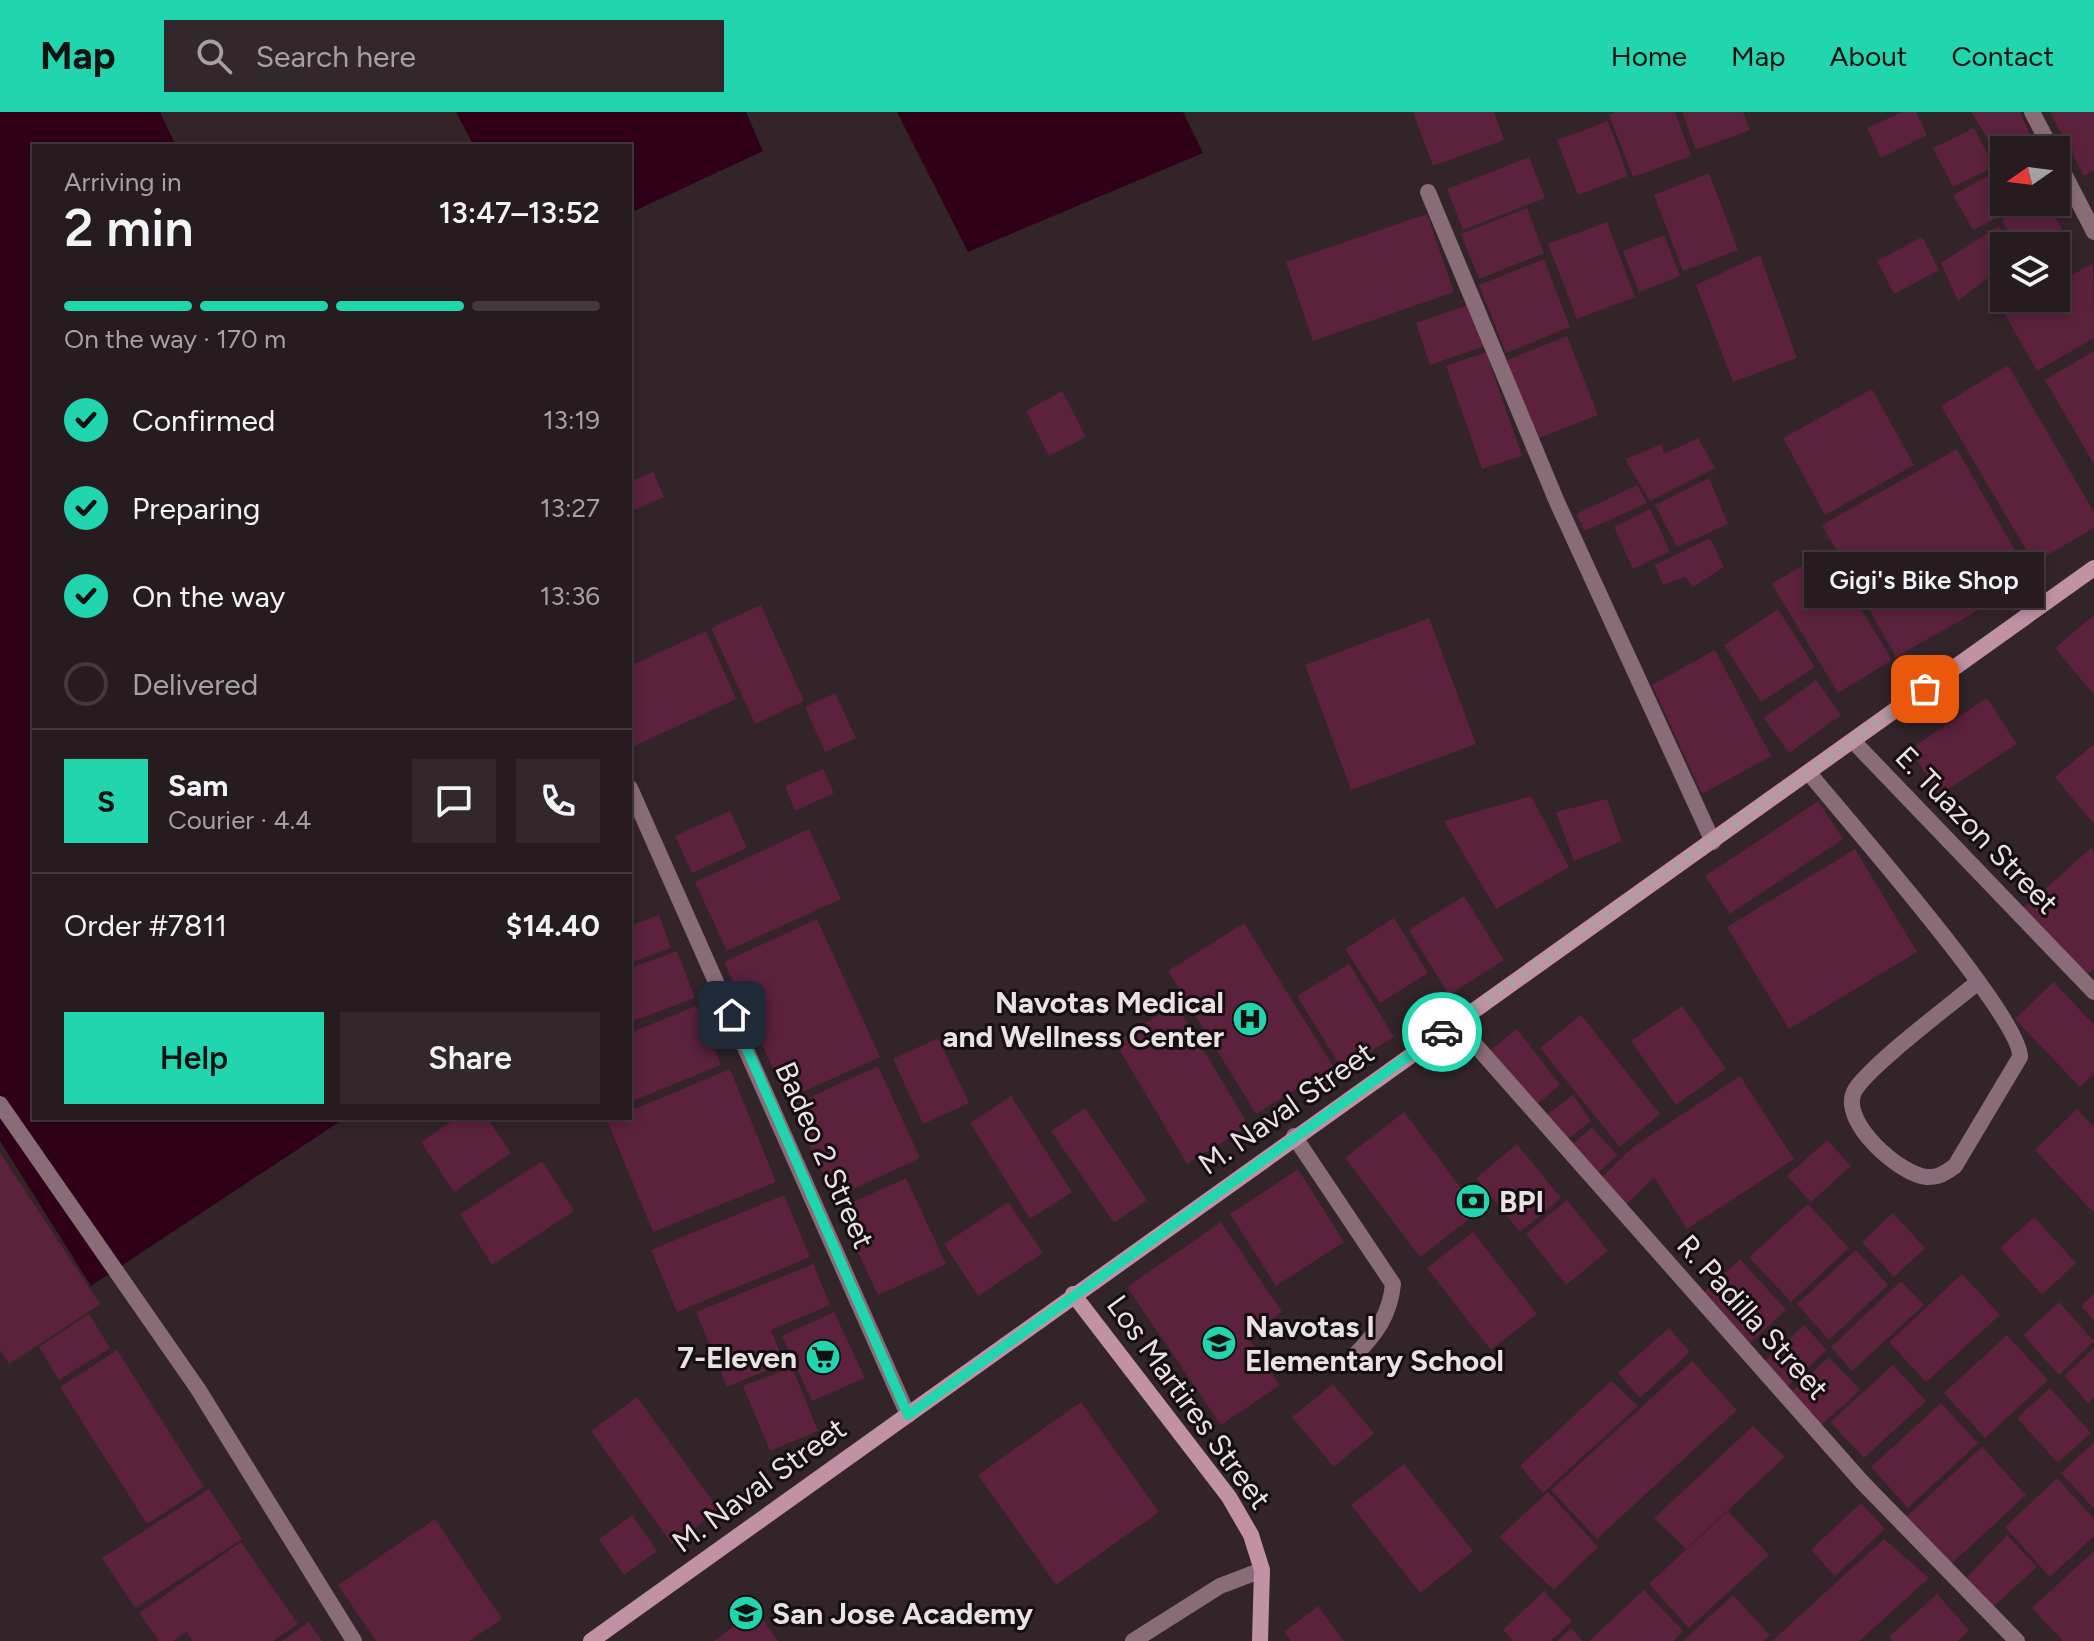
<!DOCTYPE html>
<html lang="en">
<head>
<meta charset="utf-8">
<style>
  body { margin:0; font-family:Figtree,sans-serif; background:#32282c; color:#f1f3f6; height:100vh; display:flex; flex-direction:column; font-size:30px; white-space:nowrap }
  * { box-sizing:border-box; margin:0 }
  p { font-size:26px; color:#a4a1a4 }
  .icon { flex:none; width:44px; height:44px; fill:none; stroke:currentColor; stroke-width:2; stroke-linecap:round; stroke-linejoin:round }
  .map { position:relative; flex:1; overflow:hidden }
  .details { position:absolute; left:32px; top:32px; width:600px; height:976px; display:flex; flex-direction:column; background:#261b1f; border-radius:0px; box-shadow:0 4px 12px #0003,0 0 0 2px #42393d }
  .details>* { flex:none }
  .needle { width:52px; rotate:256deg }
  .controls { position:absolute; left:1990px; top:24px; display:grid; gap:16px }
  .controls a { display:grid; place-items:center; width:80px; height:80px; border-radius:0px; background:#261b1f; box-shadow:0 4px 12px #0003,0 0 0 2px #42393d; font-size:40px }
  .pin { position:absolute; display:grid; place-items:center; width:68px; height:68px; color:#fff; margin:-34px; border-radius:16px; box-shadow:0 4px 12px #0006 }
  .courier { position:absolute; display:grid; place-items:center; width:80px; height:80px; margin:-40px; border:6px solid #21d5af; border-radius:50%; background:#fff; color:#222; box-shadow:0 2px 10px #0007 }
  .bubble { position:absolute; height:56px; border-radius:0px; background:#261b1f; box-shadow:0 4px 12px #0003,0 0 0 2px #42393d; font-size:26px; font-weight:600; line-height:56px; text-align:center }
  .headline em { font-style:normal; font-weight:600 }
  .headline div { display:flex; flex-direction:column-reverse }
  .headline { display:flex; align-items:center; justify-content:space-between; height:136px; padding:0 32px }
  h1 { font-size:52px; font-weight:600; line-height:60px }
  .bar { display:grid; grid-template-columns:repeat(4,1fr); gap:12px 8px; align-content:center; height:96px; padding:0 32px }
  .bar i { height:10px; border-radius:6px; background:#42393d }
  .bar .on { background:#21d5af }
  .bar p { grid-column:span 4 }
  .line { display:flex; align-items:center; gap:20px; padding:0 32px; border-top:2px solid #42393d }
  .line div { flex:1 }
  .round { display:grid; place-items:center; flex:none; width:84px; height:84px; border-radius:0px; background:#32282c }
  ol { padding:0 32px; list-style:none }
  li { display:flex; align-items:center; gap:24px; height:88px }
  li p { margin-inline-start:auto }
  li .icon { padding:8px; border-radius:50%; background:#21d5af; color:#111; stroke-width:4 }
  li:last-child { color:#a4a1a4 }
  li i { width:44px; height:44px; border:4px solid #42393d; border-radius:50% }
  .button { display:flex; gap:16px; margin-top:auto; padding:16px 32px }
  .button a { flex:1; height:92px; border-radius:0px; background:#21d5af; color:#111; font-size:32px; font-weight:600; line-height:92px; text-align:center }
  .button a+a { background:#32282c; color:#f1f3f6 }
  header { display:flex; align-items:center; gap:48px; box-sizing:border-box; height:112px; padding:0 40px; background:#21d5af; color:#111 }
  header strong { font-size:38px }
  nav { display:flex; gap:44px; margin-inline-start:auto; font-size:28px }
  .search { width:560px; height:72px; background:#32282c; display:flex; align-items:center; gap:20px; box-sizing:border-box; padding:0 28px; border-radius:0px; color:#a4a1a4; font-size:30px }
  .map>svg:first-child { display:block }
  .water { fill:#300018 }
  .building { fill:#5b213d }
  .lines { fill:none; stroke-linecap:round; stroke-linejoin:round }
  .lane { stroke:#896c77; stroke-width:16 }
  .street { stroke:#896c77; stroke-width:16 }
  .secondary { stroke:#c192a4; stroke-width:16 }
  .done { stroke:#aa9fa3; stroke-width:8; stroke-dasharray:0 14.4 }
  .route { stroke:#21d5af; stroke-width:10 }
  .labels { text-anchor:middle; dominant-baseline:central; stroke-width:6; stroke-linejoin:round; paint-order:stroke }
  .street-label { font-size:30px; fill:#eae1e4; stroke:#150f11 }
  .poi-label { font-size:30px; font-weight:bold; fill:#eae1e4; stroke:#150f11; text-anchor:start }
</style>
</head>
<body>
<header>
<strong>Map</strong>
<div class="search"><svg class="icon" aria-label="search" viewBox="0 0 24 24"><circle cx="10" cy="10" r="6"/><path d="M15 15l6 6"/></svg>Search here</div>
<nav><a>Home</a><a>Map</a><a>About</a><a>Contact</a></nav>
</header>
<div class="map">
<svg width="2094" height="1529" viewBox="0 0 2094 1529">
  <rect width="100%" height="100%" fill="#322429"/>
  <g class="water">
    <path d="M0 0H160L176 34H34V1006H345L91 1174 0 1029Z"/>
    <path d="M456 0H746L763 39 630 101V34H474Z"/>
    <path d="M897 0H1183L1203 41 968 140Z"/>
  </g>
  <g class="building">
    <path d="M1413 0H1494L1504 28 1433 54Z"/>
    <path d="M1616 0H1675L1691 44 1633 65 1609 3Z"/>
    <path d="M1682 0H1743L1750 18 1696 38Z"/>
    <path d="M1902 0H1916L1927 23 1881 46 1867 16Z"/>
    <path d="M1971 0H2020L2036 36 2004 38V53Z"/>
    <path d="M2050 0H2094V58L2084 64Z"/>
    <path d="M1608 9 1628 64 1578 83 1557 28Z"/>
    <path d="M1974 16 1994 55 1953 75 1933 36Z"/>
    <path d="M1529 45 1545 86 1463 118 1447 77Z"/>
    <path d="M1999 58 2004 70V90H2014L2016 96 1973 118 1953 83Z"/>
    <path d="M1709 61 1738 138 1683 159 1654 83Z"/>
    <path d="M2039 90H2047L2065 123 2033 134H2017L2002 108Z"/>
    <path d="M1527 96 1544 141 1479 167 1461 122Z"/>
    <path d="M1427 102 1454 180 1313 229 1286 150Z"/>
    <path d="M1607 110 1635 185 1577 207 1548 132Z"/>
    <path d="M1999 114 2009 134H2004V153L1958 189 1941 151Z"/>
    <path d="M1664 123 1680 164 1639 180 1623 139Z"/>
    <path d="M1922 125 1939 158 1894 182 1877 149Z"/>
    <path d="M1760 143 1797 246 1733 270 1696 173Z"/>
    <path d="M1544 147 1570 215 1506 241 1479 173Z"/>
    <path d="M2093 151 2094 226 2037 259 2004 201 2031 186H2056V172Z"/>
    <path d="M1470 192 1485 234 1430 253 1416 211Z"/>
    <path d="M1567 224 1598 303 1537 327 1507 248Z"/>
    <path d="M2094 239V352L2045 268Z"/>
    <path d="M1486 240 1522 344 1482 357 1446 254Z"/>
    <path d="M2008 253 2094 400V416L2034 451 1941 294Z"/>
    <path d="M1872 277 1914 353 1825 403 1783 326Z"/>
    <path d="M1062 279 1086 325 1049 344 1026 299Z"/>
    <path d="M1698 326 1715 356 1650 389 1625 347 1662 332 1664 342Z"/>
    <path d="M1957 337 2032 468 1896 545 1822 413Z"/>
    <path d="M653 360 664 385 630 400V370Z"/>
    <path d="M1709 366 1728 412 1677 435 1655 393Z"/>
    <path d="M1637 373 1647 391 1585 419 1576 402Z"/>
    <path d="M1650 397 1670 439 1633 457 1614 415Z"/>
    <path d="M1710 426 1724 455 1693 475 1685 465 1663 473 1655 453Z"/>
    <path d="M1826 439 1892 548 1838 581 1772 472Z"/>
    <path d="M761 493 804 589 755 612 711 516Z"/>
    <path d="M1778 497 1815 555 1761 590 1724 533Z"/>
    <path d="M2094 503V583L2055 536Z"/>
    <path d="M1429 506 1476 632 1351 678 1305 553Z"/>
    <path d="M706 519 736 587 630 636V554Z"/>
    <path d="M1715 538 1771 644 1702 682 1652 573Z"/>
    <path d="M1816 568 1841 603 1789 641 1764 606Z"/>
    <path d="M835 581 856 626 825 640 805 595Z"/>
    <path d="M1987 586 2017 632 1939 683 1910 637Z"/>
    <path d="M2094 632V712L2055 665Z"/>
    <path d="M823 657 834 681 795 699 785 674Z"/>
    <path d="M1531 684 1569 755 1496 797 1444 709Z"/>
    <path d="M1607 687 1622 729 1574 749 1556 700Z"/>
    <path d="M1818 689 1843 727 1730 802 1705 764Z"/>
    <path d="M730 699 747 736 692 761 675 724Z"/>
    <path d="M809 717 841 787 727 839 695 770Z"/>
    <path d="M2091 736 2094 740V857L2083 865 2019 800Z"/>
    <path d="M1855 737 1917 840 1789 917 1727 815Z"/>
    <path d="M1464 784 1504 848 1449 883 1409 818Z"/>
    <path d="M659 803 671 836 630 851V814Z"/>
    <path d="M1394 806 1428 861 1380 891 1345 837Z"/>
    <path d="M817 807 880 945 787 987 724 850Z"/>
    <path d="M1244 811 1333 954 1256 1002 1168 859Z"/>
    <path d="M677 839 695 886 630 910V856Z"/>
    <path d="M1349 852 1394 925 1342 957 1297 884Z"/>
    <path d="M2054 870 2094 913V961L2080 975 2015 907Z"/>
    <path d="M1176 892 1249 1014 1187 1052 1115 930Z"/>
    <path d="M696 894 721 953 630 990V921Z"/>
    <path d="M1682 894 1726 957 1676 993 1631 929Z"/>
    <path d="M1581 903 1660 1002 1620 1035 1540 936Z"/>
    <path d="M1517 917 1560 973 1534 995 1489 939Z"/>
    <path d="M938 926 969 991 923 1012 893 947Z"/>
    <path d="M878 954 920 1046 834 1086 791 994Z"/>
    <path d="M730 957 776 1070 653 1120 607 1008 630 1006V999Z"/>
    <path d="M1740 964 1794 1047 1687 1117 1654 1066 1623 1095 1599 1068 1634 1034Z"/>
    <path d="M1573 983 1591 1009 1564 1030 1545 1004Z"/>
    <path d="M1011 984 1072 1080 1030 1107 970 1011Z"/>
    <path d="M1085 996 1147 1088 1114 1111 1051 1019Z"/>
    <path d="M2077 997 2094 1015V1101L2035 1038Z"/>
    <path d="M1404 1000 1479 1100 1420 1145 1345 1046Z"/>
    <path d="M457 1006H487L511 1041 454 1080 421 1030Z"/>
    <path d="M1592 1015 1617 1043 1596 1063 1570 1035Z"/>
    <path d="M1827 1028 1851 1054 1811 1090 1787 1064Z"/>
    <path d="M1517 1032 1561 1086 1520 1120 1476 1066Z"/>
    <path d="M0 1041 100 1192 9 1252 0 1238Z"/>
    <path d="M542 1049 574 1099 492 1153 460 1102Z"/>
    <path d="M1298 1057 1344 1130 1276 1174 1230 1102Z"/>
    <path d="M906 1066 946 1152 878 1183 838 1097Z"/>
    <path d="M784 1083 810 1145 677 1200 651 1138Z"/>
    <path d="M1567 1088 1608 1139 1566 1173 1526 1122Z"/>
    <path d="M1008 1090 1043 1141 978 1184 944 1132Z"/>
    <path d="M1808 1092 1849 1136 1791 1190 1749 1145Z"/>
    <path d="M1893 1101 1925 1136 1894 1165 1862 1130Z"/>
    <path d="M2034 1105 2076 1151 2042 1183 2000 1136Z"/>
    <path d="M1221 1110 1282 1200 1247 1224 1280 1273 1221 1313 1127 1175Z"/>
    <path d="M1473 1120 1537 1202 1491 1238 1427 1156Z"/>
    <path d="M1856 1138 1888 1173 1829 1228 1797 1192Z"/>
    <path d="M1740 1147 1786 1198 1747 1234 1701 1183Z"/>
    <path d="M813 1152 830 1193 771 1218 784 1251 727 1275 696 1200Z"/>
    <path d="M1962 1162 2000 1203 1926 1270 1889 1230Z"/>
    <path d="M1901 1169 1924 1193 1852 1259 1831 1235Z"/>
    <path d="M2094 1182V1209L2081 1194Z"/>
    <path d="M2059 1190 2094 1229 2059 1263 2023 1223Z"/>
    <path d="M834 1200 865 1266 812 1289 782 1224Z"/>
    <path d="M89 1202 110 1236 59 1268 39 1235Z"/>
    <path d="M1804 1213 1827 1238 1783 1279 1760 1253Z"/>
    <path d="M1669 1216 1690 1240 1640 1286 1618 1261Z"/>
    <path d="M2007 1223 2048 1268 1985 1326 1944 1281Z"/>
    <path d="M2094 1236V1285L2088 1291 2064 1264Z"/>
    <path d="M117 1238 204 1375 147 1412 60 1275Z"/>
    <path d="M1829 1245 1860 1278 1818 1316 1788 1283Z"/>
    <path d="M1692 1249 1737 1298 1597 1427 1551 1378Z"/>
    <path d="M1893 1253 1926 1289 1864 1346 1830 1310Z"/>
    <path d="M792 1255 818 1319 770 1339 743 1274Z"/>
    <path d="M1611 1269 1638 1294 1543 1381 1520 1354Z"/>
    <path d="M1333 1272 1374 1321 1334 1355 1292 1305Z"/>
    <path d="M2050 1276 2091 1321 2058 1351 2017 1306Z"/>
    <path d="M637 1285 719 1398 672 1432 591 1319Z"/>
    <path d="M1081 1290 1159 1400 1056 1473 978 1363Z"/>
    <path d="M1941 1291 1978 1331 1908 1396 1871 1355Z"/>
    <path d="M1753 1314 1785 1345 1686 1437 1654 1406Z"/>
    <path d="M2094 1330V1397L2061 1361Z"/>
    <path d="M1982 1335 2026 1383 1950 1453 1906 1405Z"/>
    <path d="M1404 1352 1473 1439 1420 1481 1351 1393Z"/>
    <path d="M2057 1366 2094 1407V1424L2050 1465 2005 1415Z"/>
    <path d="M209 1377 242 1427 135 1496 102 1446Z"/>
    <path d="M1548 1380 1598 1435 1554 1478 1499 1425Z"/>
    <path d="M1861 1391 1885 1417 1835 1464 1811 1438Z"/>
    <path d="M1728 1399 1769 1443 1689 1516 1649 1472Z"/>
    <path d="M632 1403 657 1439 624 1463 599 1427Z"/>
    <path d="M435 1407 502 1507 469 1529H376L338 1473Z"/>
    <path d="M2007 1423 2037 1455 1992 1496 1965 1467Z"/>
    <path d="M1884 1427 1929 1466 1859 1529H1772Z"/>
    <path d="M241 1430 298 1512 273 1529H193L187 1520 173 1529H159L139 1501Z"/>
    <path d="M2094 1439V1529H2063L2032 1496Z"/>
    <path d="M1644 1478 1683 1519 1673 1529H1589Z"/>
    <path d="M1544 1479 1572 1509 1551 1529H1513L1503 1518Z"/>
    <path d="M1937 1482 1969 1518 1958 1529H1892L1889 1525Z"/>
    <path d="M1733 1483 1770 1523 1764 1529H1683Z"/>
    <path d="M1318 1494 1344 1529H1291L1284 1520Z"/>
    <path d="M756 1498 778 1529H714Z"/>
    <path d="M309 1510 322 1529H282Z"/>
    <path d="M1571 1516 1583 1529H1557Z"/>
  </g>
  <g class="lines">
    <g class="lane">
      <path d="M1428 80 1557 390 1713 730"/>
      <path d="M1809 661C1843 703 2022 906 2020 945L1955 1054C1946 1060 1939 1066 1927 1065 1900 1063 1840 1010 1854 980 1865 957 1954 890 1978 870"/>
      <path d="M0 992 198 1277 354 1529"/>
      <path d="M1294 1024 1393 1172C1390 1203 1376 1222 1354 1244"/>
      <path d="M1133 1529 1220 1474 1262 1458"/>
    </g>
    <g class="street">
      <path d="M2032 0 2052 38"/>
      <path d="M2056 46 2094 120"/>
      <path d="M1853 629 2094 880"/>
      <path d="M630 676 908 1303"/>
      <path d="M1456 911 1862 1370 2017 1529"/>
    </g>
    <g class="secondary">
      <path d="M1073 1182 1229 1385 1251 1423 1262 1458 1260 1529"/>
      <path d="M591 1529 2094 456"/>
    </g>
  </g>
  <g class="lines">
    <path class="done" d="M1442 920 1925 577"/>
    <path class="route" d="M732 903 908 1303 1442 920"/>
  </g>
  <defs>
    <symbol id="hospital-disc" viewBox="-11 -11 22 22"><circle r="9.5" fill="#21d5af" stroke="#150f11"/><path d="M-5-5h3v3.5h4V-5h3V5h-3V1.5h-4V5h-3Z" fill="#111"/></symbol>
    <symbol id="bank-disc" viewBox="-11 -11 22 22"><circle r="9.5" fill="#21d5af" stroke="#150f11"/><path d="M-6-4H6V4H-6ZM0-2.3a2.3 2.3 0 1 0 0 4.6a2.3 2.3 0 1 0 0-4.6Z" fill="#111"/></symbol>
    <symbol id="school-disc" viewBox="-11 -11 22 22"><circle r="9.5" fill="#21d5af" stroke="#150f11"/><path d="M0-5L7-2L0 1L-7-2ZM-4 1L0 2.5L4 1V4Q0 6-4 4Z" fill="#111"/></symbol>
    <symbol id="supermarket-disc" viewBox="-11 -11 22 22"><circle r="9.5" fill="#21d5af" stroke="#150f11"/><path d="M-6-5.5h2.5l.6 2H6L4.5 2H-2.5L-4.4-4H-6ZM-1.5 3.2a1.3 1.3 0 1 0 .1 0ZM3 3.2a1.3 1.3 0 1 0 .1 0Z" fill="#111"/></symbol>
  </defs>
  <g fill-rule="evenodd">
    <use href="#hospital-disc" x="1230" y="887" width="40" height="40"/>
    <use href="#bank-disc" x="1453" y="1069" width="40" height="40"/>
    <use href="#school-disc" x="1199" y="1211" width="40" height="40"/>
    <use href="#supermarket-disc" x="803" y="1225" width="40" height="40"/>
    <use href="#school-disc" x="726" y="1481" width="40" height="40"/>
  </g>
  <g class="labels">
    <g class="street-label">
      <text transform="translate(1977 718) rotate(46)">E. Tuazon Street</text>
      <text transform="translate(1286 996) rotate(-35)">M. Naval Street</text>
      <text transform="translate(825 1043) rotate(66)">Badeo 2 Street</text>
      <text transform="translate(1753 1205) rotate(48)">R. Padilla Street</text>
      <text transform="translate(1189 1290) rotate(54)">Los Martires Street</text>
      <text transform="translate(759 1373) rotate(-36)">M. Naval Street</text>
    </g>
    <g class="poi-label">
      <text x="1224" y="890" text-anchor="end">Navotas Medical<tspan x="1224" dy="34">and Wellness Center</tspan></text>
      <text x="1499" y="1089">BPI</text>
      <text x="1245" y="1214">Navotas I<tspan x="1245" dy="34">Elementary School</tspan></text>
      <text x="797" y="1245" text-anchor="end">7-Eleven</text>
      <text x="772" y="1501">San Jose Academy</text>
    </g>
  </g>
</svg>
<div class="controls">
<a><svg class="needle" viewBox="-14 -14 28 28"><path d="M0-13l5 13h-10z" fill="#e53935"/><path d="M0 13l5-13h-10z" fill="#a4a1a4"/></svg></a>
<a><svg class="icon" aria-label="layers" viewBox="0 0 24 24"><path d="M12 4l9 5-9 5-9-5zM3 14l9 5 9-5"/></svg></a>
</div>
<div class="pin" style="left:1925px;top:577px;background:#ea580c"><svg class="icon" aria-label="bag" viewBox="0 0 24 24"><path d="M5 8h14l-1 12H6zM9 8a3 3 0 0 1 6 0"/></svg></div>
<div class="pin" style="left:732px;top:903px;background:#1f2937"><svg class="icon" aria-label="home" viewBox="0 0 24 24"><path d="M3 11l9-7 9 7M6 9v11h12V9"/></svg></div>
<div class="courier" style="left:1442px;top:920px"><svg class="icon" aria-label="car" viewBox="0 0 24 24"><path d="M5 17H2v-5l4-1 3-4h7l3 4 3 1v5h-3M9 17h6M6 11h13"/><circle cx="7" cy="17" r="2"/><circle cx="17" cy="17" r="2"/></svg></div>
<div class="bubble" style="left:1804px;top:440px;width:240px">Gigi's Bike Shop</div>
<section class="details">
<div class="headline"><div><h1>2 min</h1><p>Arriving in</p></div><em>13:47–13:52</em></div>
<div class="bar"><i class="on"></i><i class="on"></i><i class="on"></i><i></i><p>On the way · 170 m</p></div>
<ol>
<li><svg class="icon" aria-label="check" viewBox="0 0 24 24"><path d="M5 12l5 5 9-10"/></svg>Confirmed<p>13:19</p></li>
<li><svg class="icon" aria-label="check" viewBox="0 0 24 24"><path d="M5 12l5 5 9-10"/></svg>Preparing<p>13:27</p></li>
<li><svg class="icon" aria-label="check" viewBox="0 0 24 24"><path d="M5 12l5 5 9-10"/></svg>On the way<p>13:36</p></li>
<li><i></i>Delivered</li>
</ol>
<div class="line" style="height:144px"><b class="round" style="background:#21d5af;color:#111">S</b><div><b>Sam</b><p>Courier · 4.4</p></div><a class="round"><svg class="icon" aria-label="chat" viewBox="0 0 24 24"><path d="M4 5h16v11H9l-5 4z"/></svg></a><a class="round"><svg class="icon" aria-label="phone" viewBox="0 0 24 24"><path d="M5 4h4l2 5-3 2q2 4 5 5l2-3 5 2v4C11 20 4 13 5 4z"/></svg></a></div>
<div class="line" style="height:104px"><div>Order #7811</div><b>$14.40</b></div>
<div class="button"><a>Help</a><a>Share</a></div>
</section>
</div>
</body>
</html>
